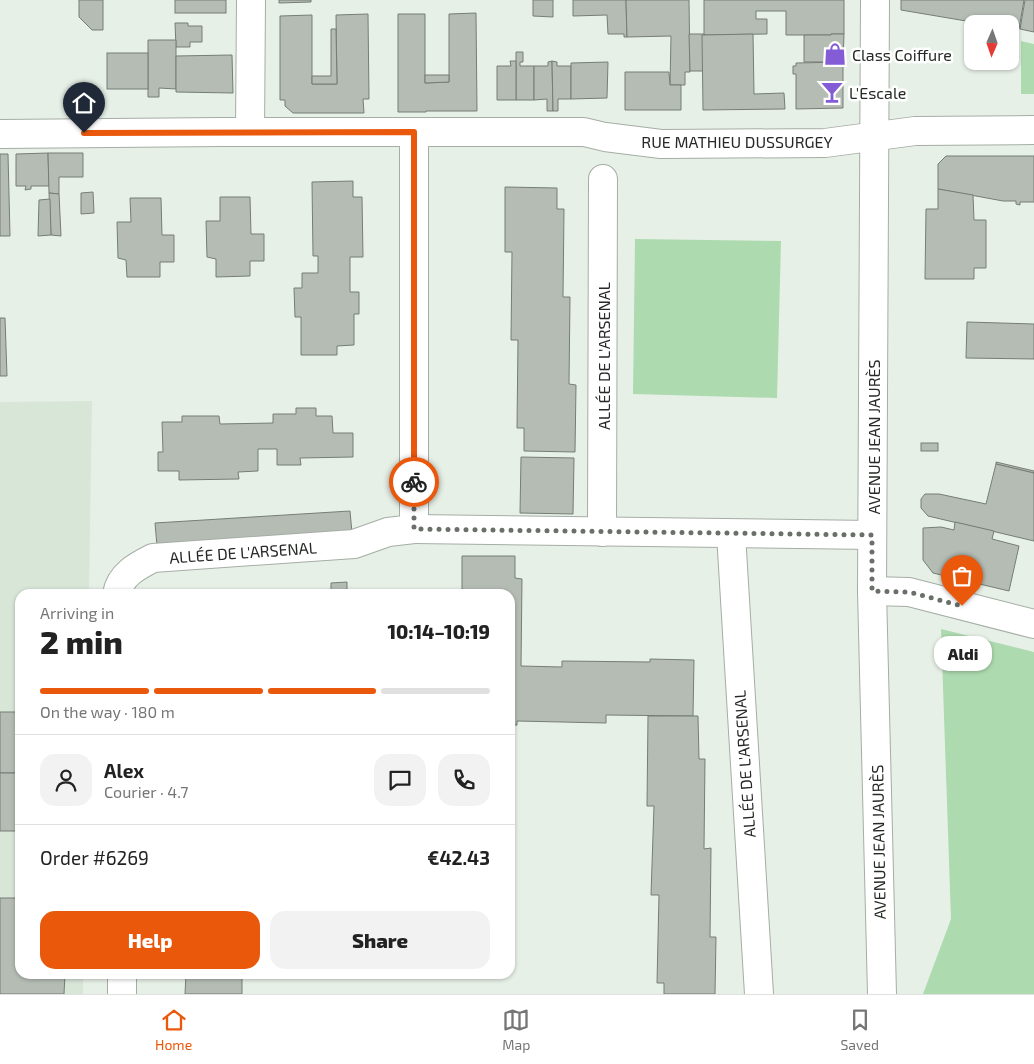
<!DOCTYPE html>
<html lang="en">
<head>
<meta charset="utf-8">
<style>
  body { margin:0; font-family:"Exo 2",sans-serif; background:#f2f2f2; color:#222; height:100vh; display:flex; flex-direction:column; font-size:19px; white-space:nowrap }
  * { box-sizing:border-box; margin:0 }
  p { font-size:16px; color:#767676 }
  .icon { flex:none; width:28px; height:28px; fill:none; stroke:currentColor; stroke-width:2; stroke-linecap:round; stroke-linejoin:round }
  .map { position:relative; flex:1; overflow:hidden }
  .sheet { position:absolute; left:15px; top:589px; width:500px; height:390px; display:flex; flex-direction:column; background:#fff; border-radius:15px; box-shadow:0 1px 4px #0004 }
  .sheet>* { flex:none }
  .needle { width:32px; rotate:182deg }
  .tools { position:absolute; left:964px; top:15px; display:grid; gap:10px }
  .tools a { display:grid; place-items:center; width:55px; height:55px; border-radius:10px; background:#fff; box-shadow:0 1px 4px #0004; font-size:25px }
  .pin { position:absolute; display:grid; place-items:center; width:42px; height:42px; color:#fff; margin:-51px -21px; border-radius:50% 50% 50% 0; rotate:-45deg; box-shadow:0 0 5px #0007 }
  .pin .icon { rotate:45deg }
  .courier { position:absolute; display:grid; place-items:center; width:50px; height:50px; margin:-25px; border:4px solid #ea580c; border-radius:50%; background:#fff; color:#222; box-shadow:0 1px 6px #0007 }
  .bubble { position:absolute; height:35px; border-radius:15px; background:#fff; box-shadow:0 1px 4px #0004; font-size:16px; font-weight:800; line-height:35px; text-align:center }
  .headline em { font-style:normal; font-weight:800 }
  .headline div { display:flex; flex-direction:column-reverse }
  .headline { display:flex; align-items:center; justify-content:space-between; height:85px; padding:0 25px }
  h1 { font-size:32px; font-weight:800; line-height:38px }
  .bar { display:grid; grid-template-columns:repeat(4,1fr); gap:8px 5px; align-content:center; height:60px; padding:0 25px }
  .bar i { height:6px; border-radius:4px; background:#e0e0e0 }
  .bar .active { background:#ea580c }
  .bar p { grid-column:span 4 }
  .line { display:flex; align-items:center; gap:12px; padding:0 25px; border-top:1px solid #e0e0e0 }
  .line div { flex:1 }
  .round { display:grid; place-items:center; flex:none; width:52px; height:52px; border-radius:15px; background:#f2f2f2 }
  .primary-button { display:flex; gap:10px; margin-top:auto; padding:10px 25px }
  .primary-button a { flex:1; height:58px; border-radius:15px; background:#ea580c; color:#fff; font-size:20px; font-weight:800; line-height:58px; text-align:center }
  .primary-button a+a { background:#f2f2f2; color:#222 }
  .tab-bar { display:flex; justify-content:space-around; align-items:center; height:70px; border-top:1px solid #e0e0e0; background:#fff; font-size:14px; color:#767676 }
  .tab-bar a { display:grid; justify-items:center; gap:2px }
  .tab-bar .active { color:#ea580c }
  .map>svg:first-child { display:block }
  .built { fill:#d8e6d8 }
  .green { fill:#aedaaf }
  .building { fill:#b4bcb4; stroke:#767d76 }
  .lines { fill:none; stroke-linecap:round; stroke-linejoin:round }
  .street-casing { stroke:#a5ada5; stroke-width:30 }
  .primary-casing { stroke:#a5ada5; stroke-width:30 }
  .street { stroke:#fff; stroke-width:28 }
  .primary { stroke:#fff; stroke-width:28 }
  .done { stroke:#6a6f6a; stroke-width:5; stroke-dasharray:0 9 }
  .route { stroke:#ea580c; stroke-width:6 }
  .labels { text-anchor:middle; dominant-baseline:central; stroke-width:5; stroke-linejoin:round; paint-order:stroke }
  .poi-label { font-size:16px; fill:#262926; stroke:#fff; text-anchor:start }
  .street-label { font-size:16px; fill:#262926; stroke:#fff }
</style>
</head>
<body>
<div class="map">
<svg width="1034" height="994" viewBox="0 0 1034 994">
  <rect width="100%" height="100%" fill="#e7f0e7"/>
  <path class="built" d="M92 401 89 594H20V974H83V994H0V402Z"/>
  <g class="green">
    <path d="M1021 41 1034 44V94H1021Z"/>
    <path d="M635 239 781 241 777 398 633 394Z"/>
    <path d="M941 629 1034 652V994H923L951 919Z"/>
  </g>
  <g class="building">
    <path d="M79 0H103V30H92L79 17Z"/>
    <rect x="175" y="0" width="51" height="13"/>
    <path d="M279 0H311V2L279 3Z"/>
    <path d="M533 0H553V17L533 16Z"/>
    <path d="M573 0H626L627 37H624V34H608L607 15 573 16Z"/>
    <path d="M626 0H689L690 72H685V85H670L671 36 627 37Z"/>
    <path d="M704 0H844V34H831V35H786V11H756V19H767V34L704 35Z"/>
    <path d="M901 0H1024L1019 29 1010 28V24H984L901 10Z"/>
    <path d="M1025 0H1034V32L1020 29Z"/>
    <path d="M476 13 477 111H426V112H398V14H425V83L449 82V14Z"/>
    <path d="M368 14 369 99H363L364 113H293L285 106V100H280V16L312 15V84H337L336 15Z"/>
    <path d="M175 23H188V26H202V42H190V47H176Z"/>
    <path d="M331 29H336L337 84H312V76H331Z"/>
    <path d="M689 34H704L703 71H690Z"/>
    <path d="M753 34 754 94 784 93 785 109 703 110 702 35Z"/>
    <path d="M831 34H844L843 62H804V35H831Z"/>
    <path d="M148 40H176V89L159 88V97H148Z"/>
    <path d="M516 52H523V62H520V66H534V100H516Z"/>
    <rect x="107" y="53" width="41" height="36"/>
    <path d="M232 55 233 93 176 92V56Z"/>
    <path d="M510 61H516V100H497V66H511Z"/>
    <path d="M552 61 553 111H547V99L534 100V66H548V62Z"/>
    <path d="M552 61 557 62V66H571V99H558V111H553Z"/>
    <path d="M608 62 607 98 571 99V63Z"/>
    <path d="M843 62V108L796 109V74H793V66H796V63Z"/>
    <path d="M625 72H669L670 85H681V110H625Z"/>
    <path d="M425 75H449V82L425 83Z"/>
    <path d="M48 153 49 186H31V189L25 190 26 186H16V154Z"/>
    <path d="M48 153H83V177H59V194L49 193Z"/>
    <path d="M0 154H8L10 236H0Z"/>
    <path d="M946 156H1034V202H1020V205L1016 204V201H1003L938 189V164Z"/>
    <path d="M353 181V197H362L363 257H350V292H359V314H354V345L337 346V355H301V317H295L294 288H302V273H318V256H313L312 182Z"/>
    <path d="M505 187 557 188V209H564L563 297H570L569 384 576 385 575 452 524 451V428H517L518 340H511L512 252H505Z"/>
    <path d="M938 189 973 195 974 220H986V268H974V279H925L926 209H938Z"/>
    <path d="M93 192 94 213 81 214V193Z"/>
    <path d="M49 193 59 194 61 236 51 235Z"/>
    <path d="M220 197H250L251 234H264V261H250V276L216 277V259L207 257 206 221H220Z"/>
    <path d="M130 198H161L162 235H174V262H160V277H127L126 260 118 258 117 222H131Z"/>
    <path d="M50 199 51 235 38 236 39 200Z"/>
    <path d="M0 318H5L7 376H0Z"/>
    <path d="M967 322 1034 324V359L966 358Z"/>
    <path d="M296 408H316V416H332L333 433H353V457L300 458 301 465H277V449H258V471L238 472 239 479 179 480V471H158V452H163L162 422H182V416H219L220 424 273 423V414H296Z"/>
    <rect x="921" y="443" width="17" height="8"/>
    <path d="M521 457 574 458 573 514 520 513Z"/>
    <path d="M996 462 1034 471V473L996 464Z"/>
    <path d="M996 464 1034 473V541L928 516 921 508V499L925 494H939L986 504Z"/>
    <path d="M350 511 352 533 157 546 155 523Z"/>
    <path d="M955 522 994 531 992 539 1019 546 1009 591 933 573 923 560V528L941 527 954 530Z"/>
    <path d="M462 556H515V578L522 579 521 666 562 667V661L650 662V659L694 660 693 716 606 715V723L517 721V725H510V594H462Z"/>
    <path d="M347 582V594H331V583Z"/>
    <path d="M261 590 328 591V594H261Z"/>
    <rect x="0" y="712" width="20" height="61"/>
    <path d="M648 716H698L699 759H705L704 849 711 848 710 937H716L715 994H664V983H657L659 895H651L654 806H647Z"/>
    <rect x="0" y="773" width="20" height="58"/>
    <path d="M0 898H20V974H65L64 994H0Z"/>
    <path d="M186 974H242V994H185Z"/>
  </g>
  <g class="lines">
    <defs>
      <g id="street">
        <path d="M250 132 251 0"/>
        <path d="M0 134 222 132H584L605 137 661 144 825 143 915 131 1034 130"/>
        <path d="M414 529 872 535"/>
        <path d="M602 532 603 179"/>
        <path d="M731 534 759 994"/>
        <path d="M872 591 909 592 1034 624"/>
        <path d="M117 594C120 575 137 566 153 558L354 544 388 532 414 529V132"/>
        <path d="M122 974V994"/>
      </g>
      <path id="primary" d="M875 0 872 591 882 994"/>
    </defs>
    <use href="#street" class="street-casing"/>
    <use href="#primary" class="primary-casing"/>
    <use href="#street" class="street"/>
    <use href="#primary" class="primary"/>
  </g>
  <g class="lines">
    <path class="done" d="M414 482V529L872 535V591L909 592 962 606"/>
    <path class="route" d="M84 133 414 132V482"/>
  </g>
  <defs>
    <symbol id="shop-bare" viewBox="-9 -9 18 18"><path d="M-5-2.5h2.3a2.7 3.5 0 0 1 5.4 0H5L5.5 6h-11ZM-1.5-2.5h3a1.5 2.3 0 0 0-3 0Z" fill="#845cd6" stroke="#fff" stroke-width="2.5" paint-order="stroke"/></symbol>
    <symbol id="bar-bare" viewBox="-9 -9 18 18"><path d="M-6-5H6L.8 .8V4.5H3.5V6h-7V4.5H-.8V.8Z" fill="#845cd6" stroke="#fff" stroke-width="2.5" paint-order="stroke"/></symbol>
  </defs>
  <g fill-rule="evenodd">
    <use href="#shop-bare" x="819" y="38" width="32" height="32"/>
    <use href="#bar-bare" x="816" y="76" width="32" height="32"/>
  </g>
  <g class="labels">
    <g class="poi-label">
      <text x="852" y="54">Class Coiffure</text>
      <text x="849" y="92">L'Escale</text>
    </g>
    <g class="street-label">
      <text x="737" y="141">RUE MATHIEU DUSSURGEY</text>
      <text transform="translate(603 356) rotate(-90)">ALLÉE DE L'ARSENAL</text>
      <text transform="translate(873 437) rotate(-90)">AVENUE JEAN JAURÈS</text>
      <text transform="translate(243 552) rotate(-4)">ALLÉE DE L'ARSENAL</text>
      <text transform="translate(744 764) rotate(-94)">ALLÉE DE L'ARSENAL</text>
      <text transform="translate(878 842) rotate(-91)">AVENUE JEAN JAURÈS</text>
    </g>
  </g>
</svg>
<div class="tools">
<a><svg class="needle" viewBox="-14 -14 28 28"><path d="M0-13l5 13h-10z" fill="#e53935"/><path d="M0 13l5-13h-10z" fill="#767676"/></svg></a>
</div>
<div class="pin" style="left:962px;top:606px;background:#ea580c"><svg class="icon" aria-label="bag" viewBox="0 0 24 24"><path d="M5 8h14l-1 12H6zM9 8a3 3 0 0 1 6 0"/></svg></div>
<div class="pin" style="left:84px;top:133px;background:#1f2937"><svg class="icon" aria-label="home" viewBox="0 0 24 24"><path d="M3 11l9-7 9 7M6 9v11h12V9"/></svg></div>
<div class="courier" style="left:414px;top:482px"><svg class="icon" aria-label="bike" viewBox="0 0 24 24"><circle cx="6" cy="16" r="4"/><circle cx="18" cy="16" r="4"/><path d="M6 16l4-8h5l3 8M10 8l3 8H6M13 5h3"/></svg></div>
<div class="bubble" style="left:934px;top:636px;width:58px">Aldi</div>
<section class="sheet">
<div class="headline"><div><h1>2 min</h1><p>Arriving in</p></div><em>10:14–10:19</em></div>
<div class="bar"><i class="active"></i><i class="active"></i><i class="active"></i><i></i><p>On the way · 180 m</p></div>
<div class="line" style="height:90px"><a class="round"><svg class="icon" aria-label="person" viewBox="0 0 24 24"><circle cx="12" cy="8" r="4"/><path d="M4 21q1-7 8-7t8 7"/></svg></a><div><b>Alex</b><p>Courier · 4.7</p></div><a class="round"><svg class="icon" aria-label="chat" viewBox="0 0 24 24"><path d="M4 5h16v11H9l-5 4z"/></svg></a><a class="round"><svg class="icon" aria-label="phone" viewBox="0 0 24 24"><path d="M5 4h4l2 5-3 2q2 4 5 5l2-3 5 2v4C11 20 4 13 5 4z"/></svg></a></div>
<div class="line" style="height:65px"><div>Order #6269</div><b>€42.43</b></div>
<div class="primary-button"><a>Help</a><a>Share</a></div>
</section>
</div>
<nav class="tab-bar">
<a class="active"><svg class="icon" aria-label="home" viewBox="0 0 24 24"><path d="M3 11l9-7 9 7M6 9v11h12V9"/></svg>Home</a>
<a><svg class="icon" aria-label="map" viewBox="0 0 24 24"><path d="M3 6l6-2 6 2 6-2v14l-6 2-6-2-6 2zM9 4v14M15 6v14"/></svg>Map</a>
<a><svg class="icon" aria-label="saved" viewBox="0 0 24 24"><path d="M7 4h10v16l-5-4-5 4z"/></svg>Saved</a>
</nav>
</body>
</html>
